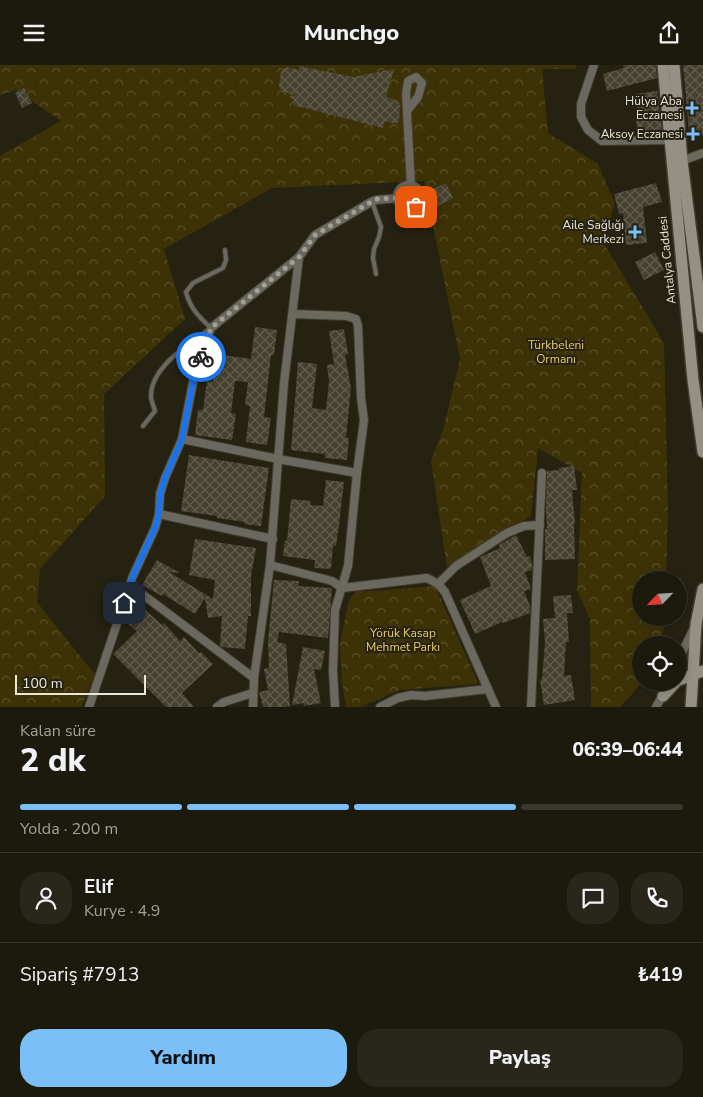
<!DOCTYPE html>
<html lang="tr">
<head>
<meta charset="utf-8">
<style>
  body { margin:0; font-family:"Nunito Sans",sans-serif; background:#29271b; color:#f1f3f6; height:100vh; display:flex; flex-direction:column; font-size:19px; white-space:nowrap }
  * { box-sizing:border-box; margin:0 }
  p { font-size:16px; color:#a0a19d }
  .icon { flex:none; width:28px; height:28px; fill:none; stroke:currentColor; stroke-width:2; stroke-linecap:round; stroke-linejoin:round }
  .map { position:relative; height:642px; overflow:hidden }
  .details { display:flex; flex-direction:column; background:#1c1a0d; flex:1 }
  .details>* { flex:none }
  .needle { width:32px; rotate:245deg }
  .tools { position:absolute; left:632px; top:506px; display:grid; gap:10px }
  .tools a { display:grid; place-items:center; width:55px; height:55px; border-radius:50%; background:#1c1a0d; box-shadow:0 2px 8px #0003,0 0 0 1px #3a382e; font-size:25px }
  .scale { position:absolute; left:15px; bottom:12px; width:131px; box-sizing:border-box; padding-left:5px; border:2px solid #e8e5da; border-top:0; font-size:14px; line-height:18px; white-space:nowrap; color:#e8e5da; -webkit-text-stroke:4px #262211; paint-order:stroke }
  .pin { position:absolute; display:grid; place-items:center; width:42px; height:42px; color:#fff; margin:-21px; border-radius:10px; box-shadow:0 2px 8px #0006 }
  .courier { position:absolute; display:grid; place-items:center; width:50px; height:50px; margin:-25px; border:4px solid #1a73e8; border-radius:50%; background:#fff; color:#222; box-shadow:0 1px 6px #0007 }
  .headline em { font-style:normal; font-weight:800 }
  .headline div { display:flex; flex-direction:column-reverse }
  .headline { display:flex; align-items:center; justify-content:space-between; height:85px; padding:0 20px }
  h1 { font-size:32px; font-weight:800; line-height:38px }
  .bar { display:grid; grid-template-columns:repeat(4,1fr); gap:8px 5px; align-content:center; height:60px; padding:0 20px }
  .bar i { height:6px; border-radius:4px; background:#3a382e }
  .bar .on { background:#7abff8 }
  .bar p { grid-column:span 4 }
  .line { display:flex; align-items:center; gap:12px; padding:0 20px; border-top:1px solid #3a382e }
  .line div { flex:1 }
  .round { display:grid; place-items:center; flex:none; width:52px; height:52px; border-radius:20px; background:#29271b }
  .action { display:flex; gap:10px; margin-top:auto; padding:10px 20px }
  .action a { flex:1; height:58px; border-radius:20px; background:#7abff8; color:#111; font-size:20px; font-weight:800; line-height:58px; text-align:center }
  .action a+a { background:#29271b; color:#f1f3f6 }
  header { display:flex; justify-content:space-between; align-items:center; height:65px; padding:0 20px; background:#1c1a0d; font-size:22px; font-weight:800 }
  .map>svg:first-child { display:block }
  .forest { fill:url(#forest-crowns) }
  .building { fill:url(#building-cross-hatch) }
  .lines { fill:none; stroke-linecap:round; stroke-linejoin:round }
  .lane-casing { stroke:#413d2d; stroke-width:6 }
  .street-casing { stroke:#413d2d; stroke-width:10 }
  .secondary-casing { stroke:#413d2d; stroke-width:14 }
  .lane { stroke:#6b6860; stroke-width:4 }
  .street { stroke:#6b6860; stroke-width:8 }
  .secondary { stroke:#949083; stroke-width:11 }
  .done { stroke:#a4a194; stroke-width:5; stroke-dasharray:0 9 }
  .route { stroke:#1a73e8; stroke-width:6 }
  .poi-dot { fill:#7abff8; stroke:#262211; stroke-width:2 }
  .labels { text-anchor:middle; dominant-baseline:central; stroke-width:4; stroke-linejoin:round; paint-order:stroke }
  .poi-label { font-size:12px; fill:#e8e5da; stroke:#262211; text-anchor:end }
  .street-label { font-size:12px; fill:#e8e5da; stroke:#262211 }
  .park-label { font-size:12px; fill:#e7cd67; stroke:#262211 }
</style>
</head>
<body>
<header><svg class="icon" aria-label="menu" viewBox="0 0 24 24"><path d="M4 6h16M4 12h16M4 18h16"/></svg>Munchgo<svg class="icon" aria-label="share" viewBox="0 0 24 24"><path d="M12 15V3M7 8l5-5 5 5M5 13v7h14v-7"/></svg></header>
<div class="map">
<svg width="703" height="642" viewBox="0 0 703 642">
  <defs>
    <pattern id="forest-crowns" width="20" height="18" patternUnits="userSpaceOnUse" patternTransform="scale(1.25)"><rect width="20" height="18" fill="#3d3206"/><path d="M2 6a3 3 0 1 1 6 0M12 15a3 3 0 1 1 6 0" fill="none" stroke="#59502a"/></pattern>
    <pattern id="building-cross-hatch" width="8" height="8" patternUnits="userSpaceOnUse" patternTransform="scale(1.25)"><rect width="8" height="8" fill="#46412f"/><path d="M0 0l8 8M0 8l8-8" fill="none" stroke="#615c4d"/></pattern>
  </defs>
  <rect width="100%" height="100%" fill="#262211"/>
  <g class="forest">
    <path d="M0 0H577L575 4H542L548 68 598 99 615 138 603 177 664 278 668 448 666 515H641V552L665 553V559L658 580H641L642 618 620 642H591L590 554 577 525 582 408 538 383 531 451 447 502 431 396 443 365 460 294 424 116 272 123 164 184 185 254 104 329 105 431 40 504 37 537 95 610 81 642H0V91L61 56 16 25 0 30Z"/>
    <path d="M435 521 478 618 475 619 400 625 361 642H346L342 618 340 578 349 535 356 526H376Z"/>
  </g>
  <g class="building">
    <path d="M623 0H656L657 13 607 26 603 9 624 3Z"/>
    <path d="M683 0H703V69L690 77Z"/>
    <path d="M299 1 353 12 394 4 386 32 398 36 400 41 399 57 395 59 385 56 383 63 293 40 294 34 290 33 291 29 282 27 279 21 281 6 287 2 299 5Z"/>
    <path d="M24 23 32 38 22 43 15 28Z"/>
    <path d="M657 26 662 65 638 68 635 50H638L635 29Z"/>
    <path d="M446 118 453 133 436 142 429 126Z"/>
    <path d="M656 118 662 137 643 142 647 178 626 180 623 148 619 149 614 129Z"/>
    <path d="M655 187 664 205 644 215 635 197Z"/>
    <path d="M255 262 277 265 274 290H271L264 352 271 353 267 380 246 377 250 341 245 340 248 317 235 316 231 348 236 349 232 375 195 370 198 345H203L207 316 213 317 217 289 251 294Z"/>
    <path d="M344 264 348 289 345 290 351 323 346 373H349L347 395 325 393V389L291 385 298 297 317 299 312 343 326 345 329 316 327 300 334 299 329 266Z"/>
    <path d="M189 390 269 403 261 461 244 459 245 457 217 453V451L181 446Z"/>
    <path d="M574 401 577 425H572L575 459H574L575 494 545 495V464H547L546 444 547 406 559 405V403Z"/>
    <path d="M326 415 344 417 339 460 336 481H333L331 504 314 503 315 495 283 491 285 475 287 476 291 434 311 436 310 440 323 441Z"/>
    <path d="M516 470 527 492 530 491 532 500V505L525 507 531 524 524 526 530 541V548L503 558 502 557 475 569 460 535 491 521 480 492 500 483 499 480Z"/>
    <path d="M195 474 256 483 251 511V551H248L245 584 222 582 220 580 222 551 208 553 205 533 195 549 163 529 162 531 142 520 157 495 180 508 169 507 213 534 215 515 189 510Z"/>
    <path d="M274 515 299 516 298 521 332 523 328 573 279 567 277 577 286 579 290 641 285 642H263L259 627 268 625 264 604 269 603 268 576Z"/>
    <path d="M571 530 573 548H567L569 577H566L564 611 571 610 575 635 544 640 540 615 542 614 545 577 543 554 555 553 553 531Z"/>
    <path d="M142 542 162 560 164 558 180 576 184 572 199 588 201 587 213 599 182 628 194 642H166L113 589 137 566 128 559Z"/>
    <path d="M303 582 325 586 321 605 314 604 321 638 304 641 303 638 292 640Z"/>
  </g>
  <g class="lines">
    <defs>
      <g id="lane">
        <path d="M372 137 381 162 379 172 374 184 373 193 376 209"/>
        <path d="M143 361 155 346C154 342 151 336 151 331 151 301 190 279 211 263 199 252 190 243 186 227L193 218 223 203 226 195 225 185"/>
      </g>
      <g id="street">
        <path d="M594 0 581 39V52L588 65 602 76 669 75"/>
        <path d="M408 45 418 32 422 18 416 12 408 16 406 29 411 121"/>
        <path d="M682 96 703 88"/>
        <circle cx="409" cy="132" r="12"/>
        <path d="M293 249 346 251 356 254 358 261 361 333 364 355 357 408 348 501 335 545 333 606 335 642"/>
        <path d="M182 374 278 394 357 408"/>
        <path d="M159 449 273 474"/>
        <path d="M270 500 332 516 342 523 427 513 438 519 445 527 496 642"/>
        <path d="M438 519 456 501 507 468 524 461 540 460"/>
        <path d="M679 594 694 563"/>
        <path d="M254 613 130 520 132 513 155 463 159 449 160 429 165 413 182 374 194 312 211 263 299 192 315 170 371 137 376 135 398 133"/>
        <path d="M89 642 130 520"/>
        <path d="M217 642 224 637 253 628"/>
        <path d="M253 642 254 613 270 500 284 318 299 192"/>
        <path d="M380 642 398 633 411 630 425 631 488 624"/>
        <path d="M531 642 542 408"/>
        <path d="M656 642 664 628"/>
      </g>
      <g id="secondary">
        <path d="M663 0 693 315 703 387"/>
        <path d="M674 0 682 96 703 262"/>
        <path d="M679 615 703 606"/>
        <path d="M663 631 675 618"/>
        <path d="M691 642 696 559 703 524"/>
      </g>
    </defs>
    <use href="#lane" class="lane-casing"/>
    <use href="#street" class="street-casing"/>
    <use href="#secondary" class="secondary-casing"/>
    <use href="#lane" class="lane"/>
    <use href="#street" class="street"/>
    <use href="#secondary" class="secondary"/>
  </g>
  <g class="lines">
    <path class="done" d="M201 292 211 263 299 192 315 170 371 137 376 134 398 133C400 142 407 146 416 142"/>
    <path class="route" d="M124 538 132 513 155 463 159 449 160 429 165 413 182 374 194 312 201 292"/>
  </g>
  <g class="poi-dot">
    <path d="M689.5 35.5h5v5h5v5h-5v5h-5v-5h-5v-5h5z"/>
    <path d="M690.5 61.5h5v5h5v5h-5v5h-5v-5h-5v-5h5z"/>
    <path d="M632.5 159.5h5v5h5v5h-5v5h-5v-5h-5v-5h5z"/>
  </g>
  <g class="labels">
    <g class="poi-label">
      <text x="682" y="36">Hülya Aba<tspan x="682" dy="14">Eczanesi</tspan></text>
      <text x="683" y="69">Aksoy Eczanesi</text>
      <text x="624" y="160">Aile Sağlığı<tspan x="624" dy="14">Merkezi</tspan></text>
    </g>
    <g class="street-label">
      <text transform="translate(667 195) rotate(-96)">Antalya Caddesi</text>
    </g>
    <g class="park-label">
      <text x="556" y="280">Türkbeleni<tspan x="556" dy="14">Ormanı</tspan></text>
      <text x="403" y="568">Yörük Kasap<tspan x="403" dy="14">Mehmet Parkı</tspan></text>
    </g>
  </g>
</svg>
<div class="tools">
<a><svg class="needle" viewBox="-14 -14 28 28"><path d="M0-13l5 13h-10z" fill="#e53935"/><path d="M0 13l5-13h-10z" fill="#a0a19d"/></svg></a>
<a><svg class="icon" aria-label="locate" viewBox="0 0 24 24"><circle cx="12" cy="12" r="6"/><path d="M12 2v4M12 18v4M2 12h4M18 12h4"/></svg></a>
</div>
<div class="scale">100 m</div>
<div class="pin" style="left:416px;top:142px;background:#ea580c"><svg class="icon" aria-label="bag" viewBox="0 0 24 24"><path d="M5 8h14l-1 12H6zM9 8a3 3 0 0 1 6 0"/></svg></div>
<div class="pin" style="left:124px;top:538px;background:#1f2937"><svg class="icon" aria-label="home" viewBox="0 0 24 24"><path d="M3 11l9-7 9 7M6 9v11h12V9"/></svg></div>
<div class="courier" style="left:201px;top:292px"><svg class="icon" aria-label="bike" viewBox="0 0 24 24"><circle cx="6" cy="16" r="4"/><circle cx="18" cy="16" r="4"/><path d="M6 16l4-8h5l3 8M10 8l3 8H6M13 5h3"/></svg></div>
</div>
<section class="details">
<div class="headline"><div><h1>2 dk</h1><p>Kalan süre</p></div><em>06:39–06:44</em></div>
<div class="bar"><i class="on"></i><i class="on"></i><i class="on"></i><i></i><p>Yolda · 200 m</p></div>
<div class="line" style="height:90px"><a class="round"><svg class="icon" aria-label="person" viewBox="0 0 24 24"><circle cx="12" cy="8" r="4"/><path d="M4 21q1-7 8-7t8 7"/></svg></a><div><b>Elif</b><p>Kurye · 4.9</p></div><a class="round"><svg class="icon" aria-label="chat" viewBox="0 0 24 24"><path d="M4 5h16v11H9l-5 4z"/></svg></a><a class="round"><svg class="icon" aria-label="phone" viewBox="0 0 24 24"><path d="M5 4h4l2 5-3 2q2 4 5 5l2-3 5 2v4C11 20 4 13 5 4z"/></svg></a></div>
<div class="line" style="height:65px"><div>Sipariş #7913</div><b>₺419</b></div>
<div class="action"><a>Yardım</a><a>Paylaş</a></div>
</section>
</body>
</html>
